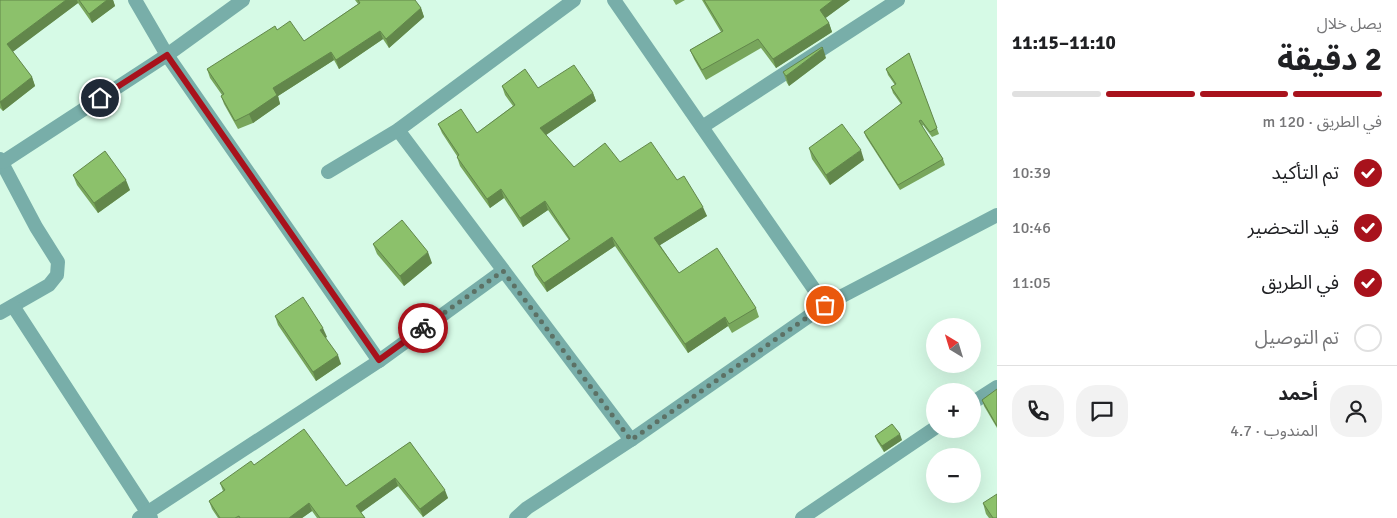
<!DOCTYPE html>
<html lang="ar">
<head>
<meta charset="utf-8">
<style>
  body { margin:0; font-family:Signika,"Noto Sans Arabic",sans-serif; background:#f2f2f2; color:#202124; direction:rtl; height:100vh; display:flex; flex-direction:column; font-size:19px; white-space:nowrap }
  * { box-sizing:border-box; margin:0 }
  p { font-size:16px; color:#757577 }
  .icon { flex:none; width:28px; height:28px; fill:none; stroke:currentColor; stroke-width:2; stroke-linecap:round; stroke-linejoin:round }
  .map { position:relative; flex:1; overflow:hidden; direction:ltr }
  .drawer { display:flex; flex-direction:column; background:#fff; width:400px }
  .drawer>* { flex:none }
  .needle { width:32px; rotate:322deg }
  .buttons { position:absolute; left:926px; top:318px; display:grid; gap:10px }
  .buttons a { display:grid; place-items:center; width:55px; height:55px; border-radius:50%; background:#fff; box-shadow:0 5px 20px #0002; font-size:25px }
  .pin { position:absolute; display:grid; place-items:center; width:42px; height:42px; color:#fff; margin:-21px; border:2px solid #fff; border-radius:50%; box-shadow:0 1px 5px #0007 }
  .courier { position:absolute; display:grid; place-items:center; width:50px; height:50px; margin:-25px; border:4px solid #a8121c; border-radius:50%; background:#fff; color:#222; box-shadow:0 1px 6px #0007 }
  .overview em { font-style:normal; font-weight:700 }
  .overview div { display:flex; flex-direction:column-reverse }
  .overview { display:flex; align-items:center; justify-content:space-between; height:85px; padding:0 15px }
  h1 { font-size:32px; font-weight:700; line-height:38px }
  .bar { display:grid; grid-template-columns:repeat(4,1fr); gap:8px 5px; align-content:center; height:60px; padding:0 15px }
  .bar i { height:6px; border-radius:4px; background:#e0e0e0 }
  .bar .current { background:#a8121c }
  .bar p { grid-column:span 4 }
  .line { display:flex; align-items:center; gap:12px; padding:0 15px; border-top:1px solid #e0e0e0 }
  .line div { flex:1 }
  .round { display:grid; place-items:center; flex:none; width:52px; height:52px; border-radius:20px; background:#f2f2f2 }
  ol { padding:0 15px; list-style:none }
  li { display:flex; align-items:center; gap:15px; height:55px }
  li p { margin-inline-start:auto }
  li .icon { padding:5px; border-radius:50%; background:#a8121c; color:#fff; stroke-width:4 }
  li:last-child { color:#757577 }
  li i { width:28px; height:28px; border:2px solid #e0e0e0; border-radius:50% }
  main { display:flex; flex:1; min-height:0 }
  .map>svg:first-child { display:block }
  .lines { fill:none; stroke-linecap:round; stroke-linejoin:round }
  .minor { stroke:#78aea9; stroke-width:14 }
  .wall { fill:#78a65c }
  .shaded-wall { fill:#62874b }
  .building { fill:#8cc16b; stroke:#62874b }
  .done { stroke:#5c7165; stroke-width:5; stroke-dasharray:0 9 }
  .route { stroke:#a8121c; stroke-width:6 }
</style>
</head>
<body>
<main>
<section class="drawer">
<div class="overview"><div><h1>2 دقيقة</h1><p>يصل خلال</p></div><em>11:10–11:15</em></div>
<div class="bar"><i class="current"></i><i class="current"></i><i class="current"></i><i></i><p>في الطريق · 120 m</p></div>
<ol>
<li><svg class="icon" aria-label="check" viewBox="0 0 24 24"><path d="M5 12l5 5 9-10"/></svg>تم التأكيد<p>10:39</p></li>
<li><svg class="icon" aria-label="check" viewBox="0 0 24 24"><path d="M5 12l5 5 9-10"/></svg>قيد التحضير<p>10:46</p></li>
<li><svg class="icon" aria-label="check" viewBox="0 0 24 24"><path d="M5 12l5 5 9-10"/></svg>في الطريق<p>11:05</p></li>
<li><i></i>تم التوصيل</li>
</ol>
<div class="line" style="height:90px"><a class="round"><svg class="icon" aria-label="person" viewBox="0 0 24 24"><circle cx="12" cy="8" r="4"/><path d="M4 21q1-7 8-7t8 7"/></svg></a><div><b>أحمد</b><p>المندوب · 4.7</p></div><a class="round"><svg class="icon" aria-label="chat" viewBox="0 0 24 24"><path d="M4 5h16v11H9l-5 4z"/></svg></a><a class="round"><svg class="icon" aria-label="phone" viewBox="0 0 24 24"><path d="M5 4h4l2 5-3 2q2 4 5 5l2-3 5 2v4C11 20 4 13 5 4z"/></svg></a></div>
</section>
<div class="map">
<svg width="997" height="518" viewBox="0 0 997 518">
  <rect width="100%" height="100%" fill="#d6fae6"/>
  <g class="lines">
    <g class="minor">
      <path d="M135 0 167 55 379 361"/>
      <path d="M614 0 825 305"/>
      <path d="M702 127 898 0"/>
      <path d="M398 130 631 440"/>
      <path d="M0 159 36 227 58 262 57 275 49 285 0 313"/>
      <path d="M3 162 167 55 243 0"/>
      <path d="M328 172 398 130 574 0"/>
      <path d="M13 306 151 518"/>
      <path d="M972 403 997 387"/>
      <path d="M139 518 379 361 503 271"/>
      <path d="M516 518 527 508 631 440 825 305 997 215"/>
      <path d="M802 518 935 428"/>
    </g>
  </g>
  <g class="wall">
    <path d="M0 0H113L115 6 92 23 78 3 12 52 32 77 35 86 3 111 0 108Z"/>
    <path d="M355 0H385L421 8 424 17 389 48 383 39 339 69 334 60 278 96 280 104 253 123 238 129 224 104 221 96 222 95 210 78 207 69 277 30 304 41 358 4Z"/>
    <path d="M673 0H685L676 5Z"/>
    <path d="M702 0H850L825 18 829 23 832 32 776 68 761 48 706 80 694 59 690 50 721 32Z"/>
    <path d="M909 53 939 134 932 137 923 125 922 126 943 159 945 165 900 190 866 137 864 132 901 104 893 93 891 87 895 85 888 75 886 69Z"/>
    <path d="M826 58 789 86 787 83 783 72Z"/>
    <path d="M502 86 593 93 596 101 546 135 574 167 620 162 677 180 707 216 660 245 679 273 756 308 759 317 732 333 728 326 688 353 615 246 547 292 535 275 532 266 569 240 548 210 523 227 504 198 490 208 460 166 457 157V156L442 133 438 124 477 133 513 106 505 95Z"/>
    <path d="M809 148 864 160 830 185 812 159Z"/>
    <path d="M73 175 130 190 98 213 77 185Z"/>
    <path d="M373 244 432 263 404 286 377 254Z"/>
    <path d="M275 316 327 337 325 338 341 364 316 381 278 325Z"/>
    <path d="M997 389V428L984 406 982 400Z"/>
    <path d="M875 436 902 440 884 452 877 441Z"/>
    <path d="M410 442 448 498 423 517 398 486 361 512 365 518H317L312 511 302 518H218L212 509 209 501 223 491 220 483 254 465 346 486Z"/>
    <path d="M983 503 997 518H989L986 514Z"/>
  </g>
  <g class="shaded-wall">
    <path d="M66 0H77L78 3 10 54 7 44Z"/>
    <path d="M107 0H113L115 6 92 23 89 14Z"/>
    <path d="M833 0H850L823 20 820 10Z"/>
    <path d="M421 8 424 17 389 48 386 39Z"/>
    <path d="M829 23 832 32 776 68 773 59Z"/>
    <path d="M380 31 383 39 339 69 336 60Z"/>
    <path d="M823 48 826 58 789 86 786 76Z"/>
    <path d="M331 52 334 60 278 96 280 104 253 123 249 114 273 88Z"/>
    <path d="M32 77 35 86 3 111 0 102Z"/>
    <path d="M593 93 596 101 543 137 540 128Z"/>
    <path d="M861 150 864 160 830 185 826 175Z"/>
    <path d="M126 180 130 190 98 213 94 203Z"/>
    <path d="M501 189 504 198 490 208 487 199Z"/>
    <path d="M545 201 548 210 523 227 520 218Z"/>
    <path d="M703 207 707 216 657 247 654 238Z"/>
    <path d="M612 237 615 246 547 292 544 283Z"/>
    <path d="M428 252 432 263 404 286 400 276Z"/>
    <path d="M725 317 728 326 688 353 685 344Z"/>
    <path d="M323 328 327 337 323 339 320 330Z"/>
    <path d="M338 355 341 364 316 381 313 372Z"/>
    <path d="M900 434 902 440 884 452 882 446Z"/>
    <path d="M395 478 398 486 359 514 356 506Z"/>
    <path d="M445 490 448 498 423 517 420 509Z"/>
    <path d="M309 503 312 511 302 518H289Z"/>
  </g>
  <g class="building">
    <path d="M0 0H66L7 44 32 77 0 102Z"/>
    <path d="M79 0H107L89 14Z"/>
    <path d="M358 0H415L421 8 386 39 380 31 336 60 331 52 273 88 277 95 249 114 235 121 221 96 224 94 207 69 275 26 277 30 290 21 304 41 360 3Z"/>
    <path d="M704 0H833L820 10 829 23 773 59 758 39 702 70 690 50 723 31Z"/>
    <path d="M822 47 823 48 786 76 783 72Z"/>
    <path d="M909 53 937 128 930 132 921 120 919 121 943 159 898 185 864 132 902 103 891 87 896 84 886 69Z"/>
    <path d="M574 65 593 93 540 128 574 167 605 143 620 162 651 142 677 180 684 176 703 207 654 238 679 273 717 248 756 308 729 324 725 317 685 344 612 237 544 283 532 266 570 239 545 201 520 218 501 189 487 199 457 157 459 155 438 124 461 109 477 133 515 105 502 86 525 69 538 88Z"/>
    <path d="M842 124 861 150 826 175 809 148Z"/>
    <path d="M105 151 126 180 94 203 73 175Z"/>
    <path d="M402 220 428 252 400 276 373 244Z"/>
    <path d="M303 297 323 328 320 330 338 355 313 372 275 316Z"/>
    <path d="M997 389V426L982 400Z"/>
    <path d="M892 424 900 434 882 446 875 436Z"/>
    <path d="M304 429 346 486 410 442 445 490 420 509 395 478 356 506 365 518H320L309 503 289 518H240L239 516 235 518H220L209 501 225 490 220 483 251 461 254 465Z"/>
    <path d="M997 494V518H993L983 503Z"/>
  </g>
  <g class="lines">
    <path class="done" d="M423 328 503 271 631 440 825 305"/>
    <path class="route" d="M100 98 167 55 379 360 423 328"/>
  </g>
</svg>
<div class="buttons">
<a><svg class="needle" viewBox="-14 -14 28 28"><path d="M0-13l5 13h-10z" fill="#e53935"/><path d="M0 13l5-13h-10z" fill="#757577"/></svg></a>
<a>+</a>
<a>−</a>
</div>
<div class="pin" style="left:825px;top:305px;background:#ea580c"><svg class="icon" aria-label="bag" viewBox="0 0 24 24"><path d="M5 8h14l-1 12H6zM9 8a3 3 0 0 1 6 0"/></svg></div>
<div class="pin" style="left:100px;top:98px;background:#1f2937"><svg class="icon" aria-label="home" viewBox="0 0 24 24"><path d="M3 11l9-7 9 7M6 9v11h12V9"/></svg></div>
<div class="courier" style="left:423px;top:328px"><svg class="icon" aria-label="bike" viewBox="0 0 24 24"><circle cx="6" cy="16" r="4"/><circle cx="18" cy="16" r="4"/><path d="M6 16l4-8h5l3 8M10 8l3 8H6M13 5h3"/></svg></div>
</div>
</main>
</body>
</html>
